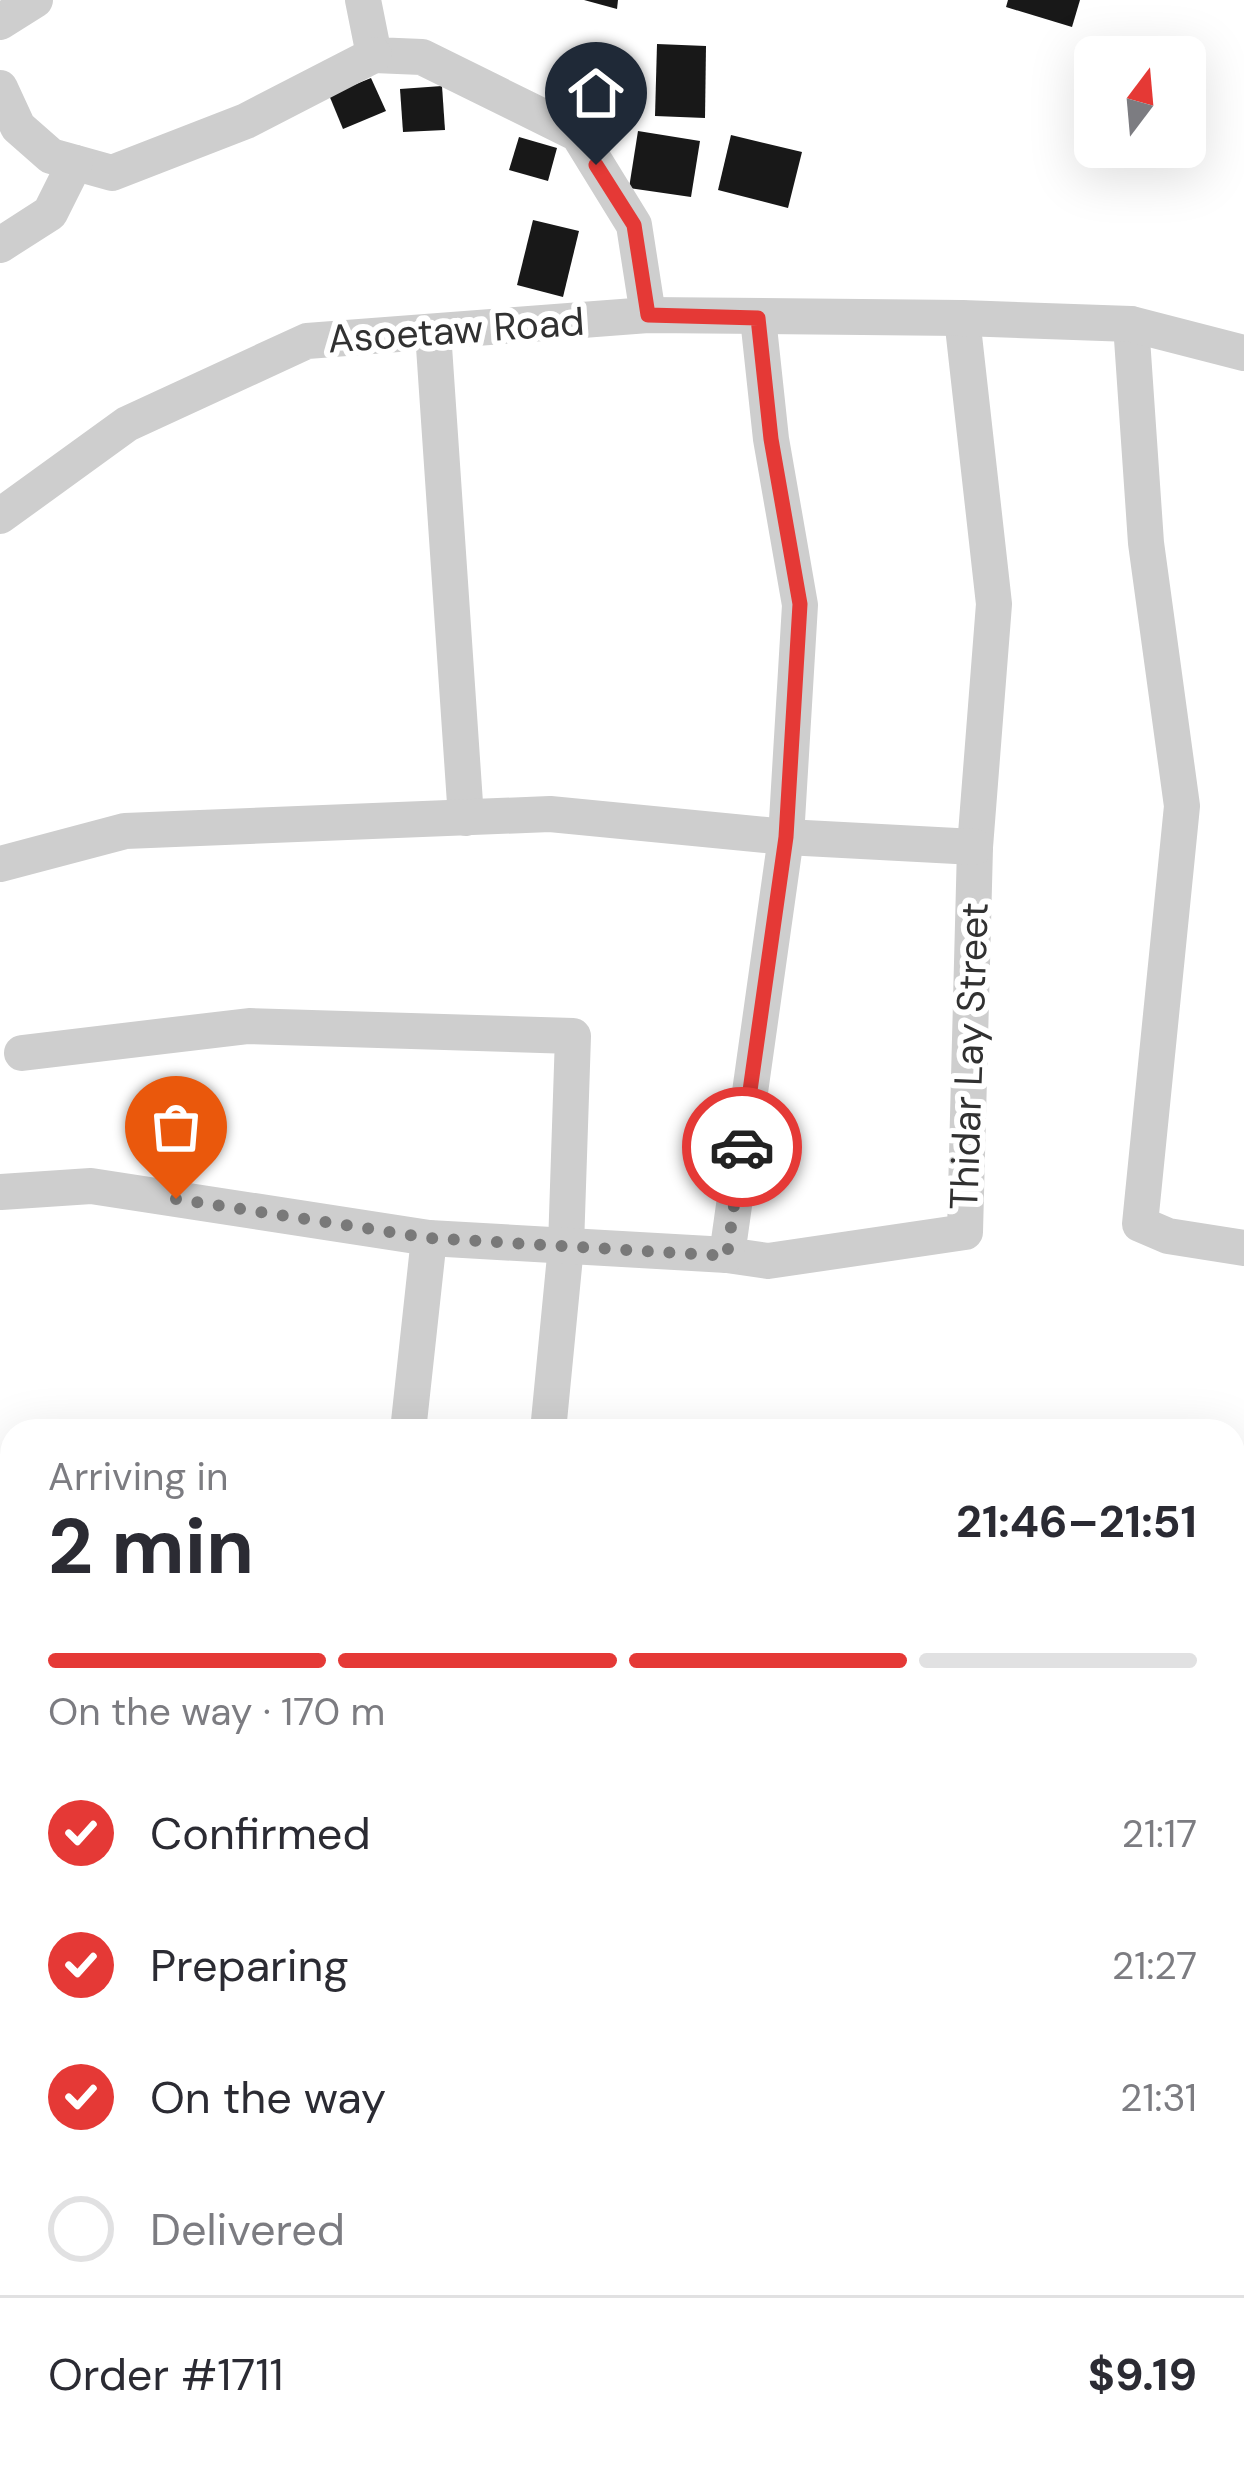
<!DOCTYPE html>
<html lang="en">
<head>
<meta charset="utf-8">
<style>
  body { margin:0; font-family:"DM Sans",sans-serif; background:#f7f7f7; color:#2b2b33; height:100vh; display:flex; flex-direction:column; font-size:45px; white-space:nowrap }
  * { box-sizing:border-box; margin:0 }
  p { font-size:39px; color:#7c7c81 }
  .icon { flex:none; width:66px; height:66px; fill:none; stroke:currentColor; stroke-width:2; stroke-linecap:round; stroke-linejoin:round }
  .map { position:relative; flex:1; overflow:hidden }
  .drawer { position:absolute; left:0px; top:1419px; width:1245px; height:1056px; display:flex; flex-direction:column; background:#fff; border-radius:36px 36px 0 0; box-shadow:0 12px 48px #0002 }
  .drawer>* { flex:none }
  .needle { width:78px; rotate:16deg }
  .buttons { position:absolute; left:1074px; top:36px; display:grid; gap:24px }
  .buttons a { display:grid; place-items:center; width:132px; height:132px; border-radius:18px; background:#fff; box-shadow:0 12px 48px #0002; font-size:60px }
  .pin { position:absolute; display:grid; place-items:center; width:102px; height:102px; color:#fff; margin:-123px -51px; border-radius:50% 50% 50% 0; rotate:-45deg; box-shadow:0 0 12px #0007 }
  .pin .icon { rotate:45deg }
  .courier { position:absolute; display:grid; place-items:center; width:120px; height:120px; margin:-60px; border:9px solid #e53936; border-radius:50%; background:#fff; color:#222; box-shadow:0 3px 15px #0007 }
  .head em { font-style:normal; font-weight:700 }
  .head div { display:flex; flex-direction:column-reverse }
  .head { display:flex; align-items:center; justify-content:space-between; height:204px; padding:0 48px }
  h1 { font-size:78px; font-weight:700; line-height:90px }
  .bar { display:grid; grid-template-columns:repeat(4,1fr); gap:18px 12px; align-content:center; height:144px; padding:0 48px }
  .bar i { height:15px; border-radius:9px; background:#e1e1e2 }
  .bar .selected { background:#e53936 }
  .bar p { grid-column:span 4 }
  .line { display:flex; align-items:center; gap:30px; padding:0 48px; border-top:3px solid #e1e1e2 }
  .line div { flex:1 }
  ol { padding:0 48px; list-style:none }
  li { display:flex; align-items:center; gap:36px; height:132px }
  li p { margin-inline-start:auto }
  li .icon { padding:12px; border-radius:50%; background:#e53936; color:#fff; stroke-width:4 }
  li:last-child { color:#7c7c81 }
  li i { width:66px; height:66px; border:6px solid #e1e1e2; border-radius:50% }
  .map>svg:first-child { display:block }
  .building { fill:#181818 }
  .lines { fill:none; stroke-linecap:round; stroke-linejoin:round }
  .street { stroke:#cecece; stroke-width:36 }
  .highway { stroke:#989898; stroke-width:66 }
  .done { stroke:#797979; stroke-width:12; stroke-dasharray:0 21.6 }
  .route { stroke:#e53936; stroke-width:15 }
  .labels { text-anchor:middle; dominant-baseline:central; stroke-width:12; stroke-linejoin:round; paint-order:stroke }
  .street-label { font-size:39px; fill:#313131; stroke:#fff }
</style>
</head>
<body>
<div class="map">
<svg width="1244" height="2475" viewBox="0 0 1244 2475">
  <rect width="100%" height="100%" fill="#fff"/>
  <g class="building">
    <path d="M584 0H618L617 9Z"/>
    <path d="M1008 0H1080L1072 27 1006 7Z"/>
    <path d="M657 44 706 46 705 118 655 116Z"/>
    <path d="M371 78 386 111 343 129 329 95Z"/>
    <path d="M442 86 445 130 403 132 400 89Z"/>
    <path d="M638 131 700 141 691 197 629 188Z"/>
    <path d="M731 135 802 152 788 208 718 190Z"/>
    <path d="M519 137 557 148 548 181 509 170Z"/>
    <path d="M533 220 579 231 563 297 517 285Z"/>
    <path d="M1243 2133 1244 2168 1233 2170V2135Z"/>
    <path d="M1244 2183V2209L1233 2212V2186Z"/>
    <path d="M0 2296 12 2300V2339L0 2336Z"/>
    <path d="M0 2356 12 2358V2393L0 2390Z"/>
    <path d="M0 2410 9 2412 3 2456H0Z"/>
    <path d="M0 2456 10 2457 9 2475H0Z"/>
    <path d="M579 2463H638L634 2475H574Z"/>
  </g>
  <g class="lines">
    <g class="street">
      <path d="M363 0 374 55 422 57 578 134 634 225 648 315"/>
      <path d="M0 22 35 0"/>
      <path d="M0 88 18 127 51 156 112 173 246 121 374 55"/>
      <path d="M0 245 50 213 75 163"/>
      <path d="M758 318 771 439 800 605 786 837 727 1255 768 1261 965 1232 975 847 994 604 962 318"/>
      <path d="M1131 324 1146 543 1182 806 1140 1224 1168 1236 1244 1248"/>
      <path d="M433 332 466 818"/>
      <path d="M0 516 127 424 307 341 648 315 962 318 1131 324 1244 353"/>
      <path d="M0 864 125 831 550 814 786 837 975 847"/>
      <path d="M22 1053 249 1026 573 1036 566 1246 548 1431"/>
      <path d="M1 1192 91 1186 429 1238 727 1255"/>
      <path d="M408 1431 429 1238"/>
      <path d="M1233 1512 1244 1510"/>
      <path d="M0 1535 12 1545"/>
      <path d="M1233 1950 1244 1947"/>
      <path d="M53 2475V2463"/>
    </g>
    <g class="highway">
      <path d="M1233 2292 1244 2291"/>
      <path d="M697 2475 707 2463"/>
    </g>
  </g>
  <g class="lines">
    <path class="done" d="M176 1199 429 1238 727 1256 742 1147"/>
    <path class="route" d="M596 165 634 225 648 315 758 318 771 439 800 604 786 837 742 1147"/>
  </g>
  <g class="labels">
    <g class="street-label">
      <text transform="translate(456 330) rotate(-4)">Asoetaw Road</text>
      <text transform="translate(969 1056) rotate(-88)">Thidar Lay Street</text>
    </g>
  </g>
</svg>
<div class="buttons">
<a><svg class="needle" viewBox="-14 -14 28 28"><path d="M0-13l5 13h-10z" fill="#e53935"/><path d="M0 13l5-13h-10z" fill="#7c7c81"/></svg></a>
</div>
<div class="pin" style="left:176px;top:1199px;background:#ea580c"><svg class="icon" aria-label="bag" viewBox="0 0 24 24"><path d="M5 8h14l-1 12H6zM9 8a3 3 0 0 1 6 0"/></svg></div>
<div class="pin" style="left:596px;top:165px;background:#1f2937"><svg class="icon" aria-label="home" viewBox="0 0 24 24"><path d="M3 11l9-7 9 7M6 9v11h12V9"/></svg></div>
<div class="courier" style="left:742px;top:1147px"><svg class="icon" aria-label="car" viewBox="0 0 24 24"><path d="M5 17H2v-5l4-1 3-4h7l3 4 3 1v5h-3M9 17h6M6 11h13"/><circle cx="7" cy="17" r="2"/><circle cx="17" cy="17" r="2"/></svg></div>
<section class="drawer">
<div class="head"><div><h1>2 min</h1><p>Arriving in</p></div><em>21:46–21:51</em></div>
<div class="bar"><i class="selected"></i><i class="selected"></i><i class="selected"></i><i></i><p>On the way · 170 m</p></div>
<ol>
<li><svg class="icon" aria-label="check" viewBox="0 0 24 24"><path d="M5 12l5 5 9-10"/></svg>Confirmed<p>21:17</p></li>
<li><svg class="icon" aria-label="check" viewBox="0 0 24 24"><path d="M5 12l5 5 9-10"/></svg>Preparing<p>21:27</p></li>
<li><svg class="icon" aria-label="check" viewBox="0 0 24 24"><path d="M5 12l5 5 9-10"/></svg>On the way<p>21:31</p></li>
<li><i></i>Delivered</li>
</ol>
<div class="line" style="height:156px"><div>Order #1711</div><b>$9.19</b></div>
</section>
</div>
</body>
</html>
